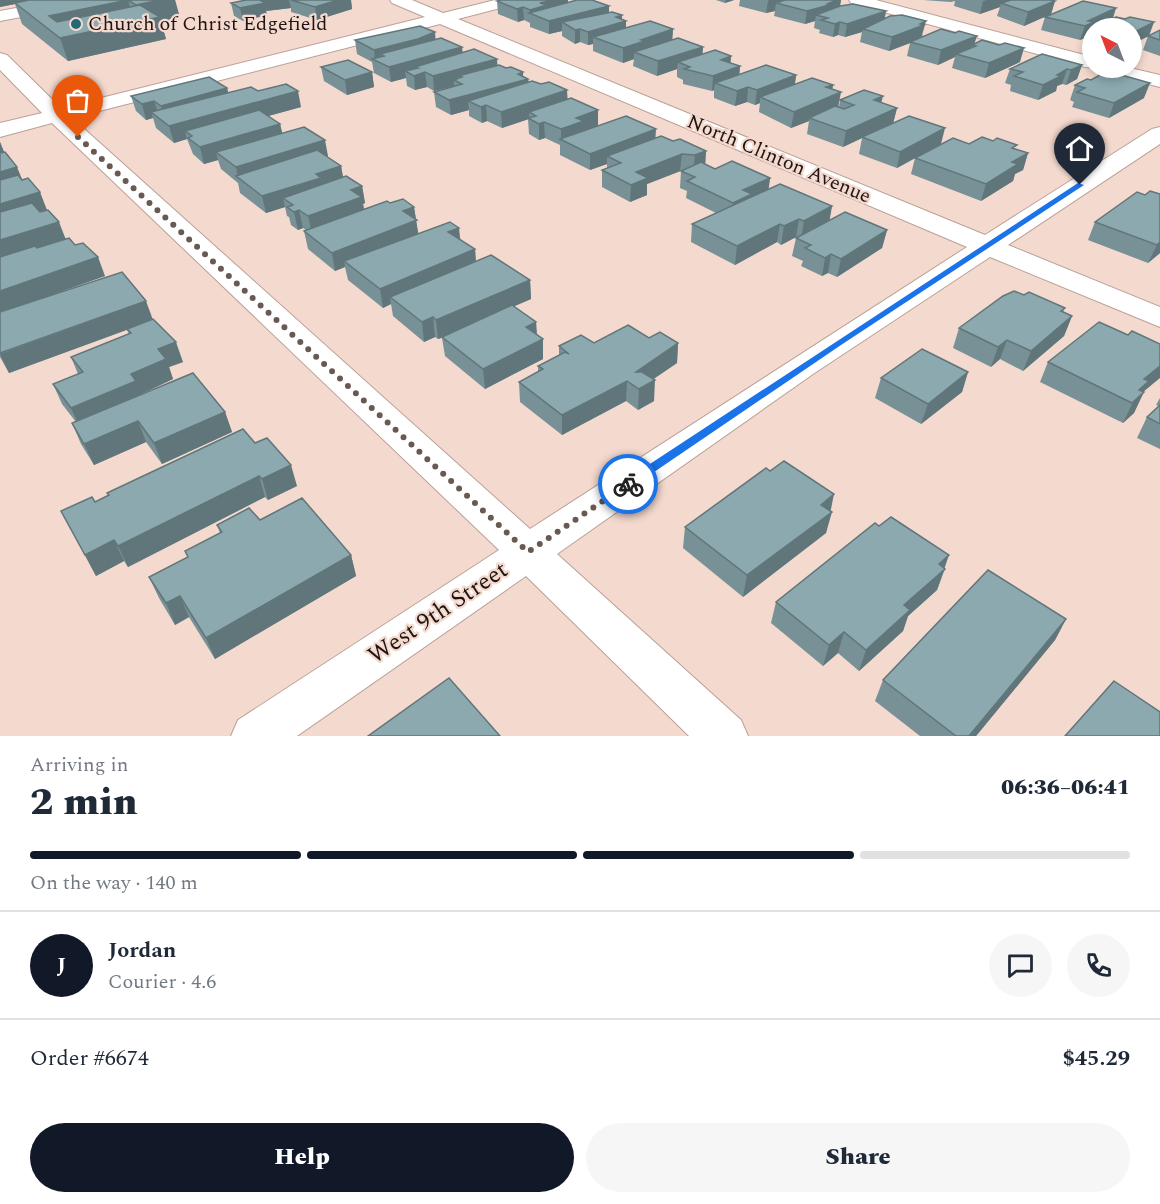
<!DOCTYPE html>
<html lang="en">
<head>
<meta charset="utf-8">
<style>
  body { margin:0; font-family:Spectral,serif; background:#f6f6f7; color:#1f2937; height:100vh; display:flex; flex-direction:column; font-size:22px; white-space:nowrap }
  * { box-sizing:border-box; margin:0 }
  p { font-size:20px; color:#747a83 }
  .icon { flex:none; width:33px; height:33px; fill:none; stroke:currentColor; stroke-width:2; stroke-linecap:round; stroke-linejoin:round }
  .map { position:relative; height:736px; overflow:hidden }
  .details { display:flex; flex-direction:column; background:#fff; flex:1 }
  .details>* { flex:none }
  .needle { width:39px; rotate:318deg }
  .buttons { position:absolute; left:1082px; top:18px; display:grid; gap:12px }
  .buttons a { display:grid; place-items:center; width:60px; height:60px; border-radius:50%; background:#fff; box-shadow:0 3px 9px #0003; font-size:30px }
  .pin { position:absolute; display:grid; place-items:center; width:51px; height:51px; color:#fff; margin:-62px -26px; border-radius:50% 50% 50% 0; rotate:-45deg; box-shadow:0 0 6px #0007 }
  .pin .icon { rotate:45deg }
  .courier { position:absolute; display:grid; place-items:center; width:60px; height:60px; margin:-30px; border:4px solid #1a73e8; border-radius:50%; background:#fff; color:#222; box-shadow:0 2px 8px #0007 }
  .summary em { font-style:normal; font-weight:800 }
  .summary div { display:flex; flex-direction:column-reverse }
  .summary { display:flex; align-items:center; justify-content:space-between; height:102px; padding:0 30px }
  h1 { font-size:39px; font-weight:800; line-height:45px }
  .bar { display:grid; grid-template-columns:repeat(4,1fr); gap:9px 6px; align-content:center; height:72px; padding:0 30px }
  .bar i { height:8px; border-radius:4px; background:#e0e1e3 }
  .bar .on { background:#111827 }
  .bar p { grid-column:span 4 }
  .line { display:flex; align-items:center; gap:15px; padding:0 30px; border-top:2px solid #e0e1e3 }
  .line div { flex:1 }
  .round { display:grid; place-items:center; flex:none; width:63px; height:63px; border-radius:32px; background:#f6f6f7 }
  .primary-button { display:flex; gap:12px; margin-top:auto; padding:12px 30px }
  .primary-button a { flex:1; height:69px; border-radius:36px; background:#111827; color:#fff; font-size:24px; font-weight:800; line-height:69px; text-align:center }
  .primary-button a+a { background:#f6f6f7; color:#1f2937 }
  .map>svg:first-child { display:block }
  .lines { fill:none; stroke-linecap:round; stroke-linejoin:round }
  .street-casing { stroke:#baa096; stroke-width:2 }
  .secondary-casing { stroke:#baa096; stroke-width:2 }
  .street { fill:#fff; fill-rule:evenodd }
  .secondary { fill:#fff; fill-rule:evenodd }
  .wall { fill:#789196 }
  .shaded-wall { fill:#61767a }
  .building { fill:#8ba9ae; stroke:#61767a; stroke-width:1.5 }
  .route { fill:#1a73e8 }
  .done { stroke:#695953; stroke-width:6; stroke-dasharray:0 10.8 }
  .poi-dot { fill:#226b76; stroke:#f4d9ce; stroke-width:2 }
  .labels { text-anchor:middle; dominant-baseline:central; stroke-width:4.5; stroke-linejoin:round; paint-order:stroke }
  .far-poi-label { font-size:20px; fill:#1e1411; stroke:#f4d9ce; text-anchor:start }
  .far-street-label { font-size:20px; fill:#1e1411; stroke:#f4d9ce }
  .street-label { font-size:24px; fill:#1e1411; stroke:#f4d9ce }
</style>
</head>
<body>
<div class="map">
<svg width="1160" height="736" viewBox="0 0 1160 736">
  <rect width="100%" height="100%" fill="#f4d9ce"/>
  <g class="lines">
    <defs>
      <g id="street">
        <path d="M390 0H412L443 13 495 0H522L520 3 458 19 985 235 1152 129 1160 127V144L1008 245 1160 307V327L990 257 813 374 557 554 741 720 748 736H689L526 576 297 736H231L238 720 499 550 52 123 0 137V123L42 113 0 70V53L7 55 61 108 425 17 392 3ZM440 24 967 247 530 529 72 118Z"/>
        <path d="M849 0H876L1092 57V68H1097L1085 67 851 3Z"/>
        <path d="M1099 68H1130L1160 75V87L1102 72Z"/>
      </g>
      <path id="secondary" d="M59 0H93L85 5 0 21V11Z"/>
    </defs>
    <use href="#street" class="street-casing"/>
    <use href="#secondary" class="secondary-casing"/>
    <use href="#street" class="street"/>
    <use href="#secondary" class="secondary"/>
  </g>
  <g class="wall">
    <path d="M0 0H175L180 18 161 22 166 39 68 61 22 24 15 4 0 7Z"/>
    <path d="M245 0H351L352 9 317 20 291 12V8L266 11 267 15 243 21 234 16 231 3Z"/>
    <path d="M568 0V3L609 6V12L622 15V19L626 21V28L673 29 672 40 703 47 702 54 731 56 730 63 740 66 739 74 796 75 795 84 833 85 832 89 839 107 840 100 881 103 897 108 893 123 941 144H969L1016 149 1028 153 1023 170 1015 174 1013 181 981 201 911 174 915 158 897 168 859 154 862 138 843 147 807 134 809 121 791 128 759 112 760 103 755 105 747 102 735 106 714 98V90L712 91 683 84V80L677 77V69L657 76 633 66 634 59 623 63 593 51V44L588 45 580 42 575 44 562 36V31L549 34 530 27V23L524 20 518 22 498 14 497 1Z"/>
    <path d="M716 0H734L725 3Z"/>
    <path d="M740 0H841L840 6 885 19 923 35 921 37 975 43 1020 62 985 78 952 68 955 57 938 65 907 56 910 43 889 51 860 42 862 32 845 37 838 35 833 37 819 33 820 30 814 28 815 21 805 24 774 16 775 11 766 13 739 6Z"/>
    <path d="M923 0H1009L1055 1 1051 14 1024 26 997 16 1000 7 980 14 954 6 955 1 951 2Z"/>
    <path d="M1116 8 1112 19 1131 28H1092V43L1087 42 1091 31 1089 36 1080 40 1041 30 1045 17Z"/>
    <path d="M1160 30V56L1143 50 1148 36Z"/>
    <path d="M435 39 463 52 497 59V66L528 79 529 82 568 99 598 125 673 141 706 151 705 164 715 169 770 178 768 189 832 206 829 220 887 230 882 248 837 277 828 273 822 276 801 266 803 261 792 256 796 238 797 237H796L781 245 777 242 735 265 691 242 692 224 716 213 686 198 687 191 680 188 681 171 647 184V195L630 202 602 187V170L607 169V164L590 170 560 155V145L545 138 539 140 529 134 528 119 502 128 487 121 482 123 469 116V110L451 115 436 107 434 92 454 86 434 91 427 87 415 90 407 86 406 78 391 82 374 73 372 62 357 54 355 40Z"/>
    <path d="M1082 65 1077 79 1066 85 1062 84 1057 86 1056 91 1038 100 1010 91 1011 85 1005 83 1010 69Z"/>
    <path d="M321 67 372 72 374 87 347 95 324 81Z"/>
    <path d="M1075 85 1144 98 1109 118 1072 107 1074 102 1070 100Z"/>
    <path d="M227 88 228 93 258 91 301 107 268 116 280 124 282 133 328 156 327 157 341 166 343 177 362 186 365 203 363 204 364 209 390 203 414 207 418 234 460 240 475 249 476 261 530 280 531 299 514 306 536 322 537 335 543 339V359L485 389 445 356 442 338 438 339 435 337 424 342 393 316 391 304 383 308 348 280 345 267 335 271 308 249 304 231 306 230 303 228 298 230 291 225 289 217 287 216 285 207 266 213 240 193 238 183 221 169 218 160 204 164 193 154 187 139 174 143 156 128 153 118 146 120 136 111 131 96Z"/>
    <path d="M0 142 4 153 22 180 47 210 66 239 105 276 24 304 153 319 183 362 169 367 173 379 141 394V395L225 412 232 432 162 464 146 442 94 465 81 444 72 423 76 422 62 404 53 384 78 374 71 357 129 334 127 330 9 373 0 357Z"/>
    <path d="M1145 195 1160 253 1148 263 1088 240 1095 222Z"/>
    <path d="M1024 295 1065 308 1063 312 1072 316 1064 336 1023 371 1000 359 991 367 953 348 959 328Z"/>
    <path d="M649 338 678 343 677 363 653 379 654 401 638 410 626 401 562 435 520 402 519 382 538 372V366L559 355V346Z"/>
    <path d="M1048 362 1143 392 1134 413 1123 423 1040 382Z"/>
    <path d="M968 372 962 392 921 424 875 398 881 378Z"/>
    <path d="M1160 398V449L1137 438 1147 417 1159 406 1156 405Z"/>
    <path d="M255 443 297 486 268 500 265 497 128 567 124 561 96 576 61 511 95 502Z"/>
    <path d="M830 511 826 533 743 597 683 548 685 527Z"/>
    <path d="M260 520 351 555 356 576 215 659 189 617 175 625 159 598 149 577 188 557 185 551 220 533 217 525Z"/>
    <path d="M944 568 945 569 937 590 908 616 903 631 859 671 838 653 823 666 771 623 776 602Z"/>
    <path d="M1066 619 1055 640 976 736H920L875 701 883 680Z"/>
  </g>
  <g class="shaded-wall">
    <path d="M0 0H38L15 3V4L0 7Z"/>
    <path d="M128 0 134 22 59 37 49 16Z"/>
    <path d="M160 0H175L180 18 161 22 166 39 68 61 60 38 140 21 136 5Z"/>
    <path d="M257 0H289L291 8 266 11 267 15 243 21 240 8Z"/>
    <path d="M338 0H351L352 9 317 20 315 7Z"/>
    <path d="M553 0H568V10L530 14V10L540 3Z"/>
    <path d="M726 0H734L725 3Z"/>
    <path d="M769 0H804L776 3 775 11 766 13 768 1Z"/>
    <path d="M837 0H841L839 11 816 15 815 21 805 24 807 11Z"/>
    <path d="M987 0H1009V3H1001L1000 7 980 14 983 1Z"/>
    <path d="M1055 1 1051 14 1024 26 1028 12Z"/>
    <path d="M609 6V19L562 22V31L549 34V21Z"/>
    <path d="M523 7 524 20 518 22 517 9Z"/>
    <path d="M1116 8 1112 21 1092 28 1089 36 1080 40 1085 26 1088 21Z"/>
    <path d="M886 11 884 24 863 29 862 32 845 37 847 24Z"/>
    <path d="M622 15V22L626 21V34L593 37V44L588 45V32L616 17Z"/>
    <path d="M926 21 921 39 910 42V43L889 51 892 37Z"/>
    <path d="M840 22 838 35 833 37 835 24Z"/>
    <path d="M1154 22 1149 36 1131 45V34Z"/>
    <path d="M580 29V42L575 44V30Z"/>
    <path d="M673 29 672 43 634 52V59L623 63V48L641 40Z"/>
    <path d="M435 32 436 46 380 54 381 63 375 61 374 50Z"/>
    <path d="M977 36 974 45H972L970 51 956 54 955 57 938 65 941 50Z"/>
    <path d="M462 47 464 62 425 72 427 87 415 90 414 76 405 71 406 78 391 82 389 67Z"/>
    <path d="M703 47 702 61 678 62 677 69 657 76 658 61Z"/>
    <path d="M1024 48 1020 62 985 78 989 63Z"/>
    <path d="M731 56 730 70 740 66 739 81 715 83 714 90 712 91 713 76 721 60Z"/>
    <path d="M497 59 498 74 462 77 458 76 459 82 454 80V86L434 91 433 76Z"/>
    <path d="M1082 65 1077 79 1066 85 1071 70Z"/>
    <path d="M1067 69 1062 84 1057 86 1056 91 1038 100 1043 85 1057 75Z"/>
    <path d="M372 72 374 87 347 95 345 80Z"/>
    <path d="M523 72V80L528 79 529 94 486 105 487 121 482 123 481 107 468 101 469 110 451 115 449 100Z"/>
    <path d="M796 75 794 90 760 97V103L755 105 757 90Z"/>
    <path d="M1150 83 1144 98 1109 118 1114 103Z"/>
    <path d="M833 85 831 97 841 92 838 108 809 118V121L791 128 794 112 826 87Z"/>
    <path d="M748 87 747 102 735 106 737 91Z"/>
    <path d="M227 88 231 104 165 121 161 106Z"/>
    <path d="M567 90 568 106 536 116 529 112V119L502 128 501 112Z"/>
    <path d="M298 91 301 107 192 137 185 131 187 139 174 143 169 126Z"/>
    <path d="M883 96 879 112 874 100Z"/>
    <path d="M154 101 159 116 151 112 153 118 146 120 142 104Z"/>
    <path d="M897 108 893 124 862 137V138L843 147 846 131Z"/>
    <path d="M598 110V125L561 140V129L576 118Z"/>
    <path d="M544 122 545 138 539 140V124Z"/>
    <path d="M280 124 284 140 216 152 218 160 204 164 200 147Z"/>
    <path d="M945 128 941 144 897 168 900 152Z"/>
    <path d="M656 129 655 145 607 156V164L590 170V154Z"/>
    <path d="M325 140 328 156 245 183 238 178 236 167Z"/>
    <path d="M0 142 5 154 0 159Z"/>
    <path d="M706 151 705 168 693 172 695 155Z"/>
    <path d="M1028 153 1023 170 1015 174 1013 181 981 201 986 184 1012 162Z"/>
    <path d="M682 154 680 171 647 184V195L630 202 631 185 636 172Z"/>
    <path d="M341 166 344 183 283 198 285 207 266 213 262 196 316 174Z"/>
    <path d="M17 167 24 184 0 191V172Z"/>
    <path d="M770 178 768 195 731 220 733 203 743 190Z"/>
    <path d="M362 186 365 203 363 204 365 214 312 234 308 216 351 190Z"/>
    <path d="M40 192 47 210 0 224V204Z"/>
    <path d="M832 206 829 224 801 239 804 221Z"/>
    <path d="M414 207 419 238 344 261 345 267 335 271 332 253 403 211Z"/>
    <path d="M299 210 303 228 298 230 294 212Z"/>
    <path d="M799 219 796 237 781 245 784 226Z"/>
    <path d="M59 222 66 240 0 261V240Z"/>
    <path d="M780 224 777 242 735 265 737 246Z"/>
    <path d="M459 228 461 246 448 232Z"/>
    <path d="M887 230 882 248 837 277 841 259Z"/>
    <path d="M1160 242V253L1148 263 1157 245Z"/>
    <path d="M475 249 476 268 390 297 391 304 383 308 380 289Z"/>
    <path d="M831 254 828 273 822 276 825 258Z"/>
    <path d="M98 257 105 276 0 313V291Z"/>
    <path d="M530 280 531 299 438 339 436 320Z"/>
    <path d="M146 301 153 320 9 373 0 354Z"/>
    <path d="M1072 316 1064 336 1023 371 1031 351Z"/>
    <path d="M433 317 435 337 424 342 422 322Z"/>
    <path d="M536 322 537 341 526 327Z"/>
    <path d="M543 339V359L485 389 483 369Z"/>
    <path d="M1007 340 1000 359 991 367 998 347Z"/>
    <path d="M176 342 183 362 169 367 173 379 141 394 144 401 80 428 71 408 131 374 158 349Z"/>
    <path d="M678 343 677 363 639 389 636 372Z"/>
    <path d="M1160 366V378L1143 392H1144L1134 413 1123 423 1144 379Z"/>
    <path d="M968 372 962 392 921 424 928 404Z"/>
    <path d="M655 380 654 401 638 410 639 389Z"/>
    <path d="M627 381 626 401 562 435V415Z"/>
    <path d="M225 412 232 432 162 464 154 443Z"/>
    <path d="M138 421 146 442 94 465 84 444Z"/>
    <path d="M291 465 297 486 268 500 262 479Z"/>
    <path d="M259 476 265 497 128 567 118 546Z"/>
    <path d="M834 494 830 514 832 512 826 533 743 597 747 575 821 505Z"/>
    <path d="M114 540 124 561 96 576 85 555Z"/>
    <path d="M351 555 356 576 215 659 206 638Z"/>
    <path d="M949 555 937 590 908 616 903 631 859 671 866 650 939 564Z"/>
    <path d="M180 596 189 617 175 625 166 603Z"/>
    <path d="M1066 619 1055 640 976 736H969Z"/>
    <path d="M844 632 838 653 823 666 829 645Z"/>
  </g>
  <g class="building">
    <path d="M29 0H160L136 5 128 0 49 16 57 22 140 5 160 17 60 38 15 3Z"/>
    <path d="M246 0H260L265 3 240 8 231 3Z"/>
    <path d="M291 0H338L315 7Z"/>
    <path d="M501 0H553L540 3 547 5 530 10 523 7 517 9 497 1Z"/>
    <path d="M577 0H592L609 6 549 21 529 13Z"/>
    <path d="M785 0H837L827 4 829 5 807 11 776 3Z"/>
    <path d="M1011 0H1050L1055 1 1028 12 1001 3Z"/>
    <path d="M1083 1 1116 8 1088 21 1094 22 1085 26 1045 17Z"/>
    <path d="M853 4 886 11 847 24 840 22 835 24 821 20 828 18 816 15 840 6Z"/>
    <path d="M612 12 622 15 616 17 626 21 588 32 580 29 575 30 562 22Z"/>
    <path d="M902 15 926 21 920 24 924 25 892 37 863 29 890 16Z"/>
    <path d="M1116 17 1125 19 1130 17 1154 22 1131 34V28H1092Z"/>
    <path d="M650 21 673 29 641 40 645 41 623 48 593 37Z"/>
    <path d="M420 26 435 32 418 39 374 50 355 40Z"/>
    <path d="M941 29 955 33 959 31 977 36 941 50 910 42Z"/>
    <path d="M1160 30V40L1148 36Z"/>
    <path d="M441 38 462 47 389 67 372 59 384 56 380 54Z"/>
    <path d="M678 38 703 47 658 61 634 52Z"/>
    <path d="M982 40 999 45 1005 43 1024 48 989 63 956 54 976 46 972 45Z"/>
    <path d="M474 49 497 59 433 76 425 72 414 76 405 71 418 68 415 67Z"/>
    <path d="M715 50 731 56 721 60 740 66 713 76 684 69 690 67 678 62Z"/>
    <path d="M1042 54 1082 65 1071 70 1067 69 1057 75 1061 76 1043 85 1014 76 1023 72 1010 69Z"/>
    <path d="M348 60 372 72 345 80 321 67Z"/>
    <path d="M499 65 506 68 511 67 523 72 518 74 528 79 449 100 434 92 462 84 454 80 462 77 458 76Z"/>
    <path d="M766 65 796 75 757 90 748 87 737 91 715 83Z"/>
    <path d="M1107 71 1150 83 1114 103 1077 92 1085 88 1075 85 1087 79 1091 80Z"/>
    <path d="M209 77 227 88 161 106 154 101 142 104 131 96Z"/>
    <path d="M812 78 833 85 826 87 841 92 794 112 760 97Z"/>
    <path d="M532 81 541 84 549 82 567 90 501 112 486 105 481 107 468 101Z"/>
    <path d="M286 84 298 91 169 126 151 112 251 87 258 91Z"/>
    <path d="M864 90 883 96 874 100 897 108 846 131 809 118 835 106 844 109 854 105 840 100Z"/>
    <path d="M571 98 598 110 576 118 584 121 561 129 544 122 539 124 528 118 536 116 529 112Z"/>
    <path d="M259 110 280 124 200 147 188 138 192 136 185 131Z"/>
    <path d="M626 116 656 129 590 154 560 139Z"/>
    <path d="M909 116 945 128 900 152 862 137Z"/>
    <path d="M304 127 325 140 236 167 216 152Z"/>
    <path d="M661 136 673 141 680 139 706 151 695 155 682 154 636 172 648 178 631 185 602 170 621 163 607 156Z"/>
    <path d="M982 137 993 141 997 138 1017 145 1012 148 1028 153 1012 162 1018 164 986 184 915 158 953 138 969 144Z"/>
    <path d="M317 150 341 166 316 174 321 178 262 196 236 176Z"/>
    <path d="M5 152 17 167 0 172V153Z"/>
    <path d="M732 161 770 178 743 190 752 194 733 203 687 181 695 177 681 171 701 162 715 169Z"/>
    <path d="M18 175 22 180 28 178 40 192 0 204V180Z"/>
    <path d="M346 176 362 186 351 190 362 197 308 216 299 210 294 212 287 207 293 205 283 198Z"/>
    <path d="M780 184 832 206 804 221 799 219 784 226 780 224 737 246 692 224Z"/>
    <path d="M1150 191 1160 194V242L1157 245 1095 222 1137 192 1145 195Z"/>
    <path d="M403 199 414 207 403 211 417 220 332 253 304 231 387 201 390 203Z"/>
    <path d="M32 203 40 212 48 210 59 222 0 240V212Z"/>
    <path d="M845 212 887 230 841 259 831 254 825 258 805 248 811 245 796 238Z"/>
    <path d="M450 222 459 228 448 232 475 249 380 289 344 261Z"/>
    <path d="M69 238 75 245 83 243 98 257 0 291V257L35 246 37 248Z"/>
    <path d="M491 255 530 280 436 320 433 317 422 322 390 297Z"/>
    <path d="M122 272 146 301 0 353V312Z"/>
    <path d="M1014 291 1024 295 1029 292 1065 308 1061 311 1072 316 1031 351 1007 340 998 347 959 328 1003 296Z"/>
    <path d="M512 305 536 322 526 327 543 339 483 369 442 337Z"/>
    <path d="M153 319 176 342 158 349 166 359 131 374 136 381 71 408 53 384 83 372 71 357 131 333 127 329Z"/>
    <path d="M1099 322 1128 335 1132 331 1160 344V366L1144 379 1149 381 1139 390 1144 392 1132 403 1048 362Z"/>
    <path d="M628 325 649 338 660 332 678 343 636 372H642L655 380 639 389 627 381 562 415 519 382 543 369 538 366 565 352 569 354 559 346 581 335 594 343Z"/>
    <path d="M922 349 968 372 928 404 881 378Z"/>
    <path d="M193 373 225 412 154 443 138 421 84 444 72 423Z"/>
    <path d="M1160 405V424L1147 417Z"/>
    <path d="M243 429 255 443 267 438 291 465 262 479 259 476 118 546 114 540 85 555 61 511 92 497 95 502 109 495 107 493Z"/>
    <path d="M784 461 834 494 821 505 832 512 747 575 685 527 766 468 770 471Z"/>
    <path d="M302 498 351 555 206 638 180 596 166 603 149 577 188 557 185 551 222 532 217 525 249 508 260 520Z"/>
    <path d="M891 517 949 555 939 564 945 569 904 605 910 610 866 650 844 632 829 645 776 602 875 523 879 526Z"/>
    <path d="M988 570 1066 619 969 736H956L883 680Z"/>
    <path d="M449 678 500 736H368Z"/>
    <path d="M1114 681 1160 712V736H1065Z"/>
  </g>
  <path class="route" d="M1078 183 1084 185 841 345 632 487H624V481Z"/>
  <g class="lines">
    <path class="done" d="M78 137 528 552 628 484"/>
  </g>
  <circle class="poi-dot" cx="76" cy="24" r="6"/>
  <g class="labels">
    <g class="far-poi-label">
      <text x="88" y="24">Church of Christ Edgefield</text>
    </g>
    <g class="far-street-label">
      <text transform="translate(779 159) rotate(23)">North Clinton Avenue</text>
    </g>
    <g class="street-label">
      <text transform="translate(438 613) rotate(-34)">West 9th Street</text>
    </g>
  </g>
</svg>
<div class="buttons">
<a><svg class="needle" viewBox="-14 -14 28 28"><path d="M0-13l5 13h-10z" fill="#e53935"/><path d="M0 13l5-13h-10z" fill="#747a83"/></svg></a>
</div>
<div class="pin" style="left:78px;top:137px;background:#ea580c"><svg class="icon" aria-label="bag" viewBox="0 0 24 24"><path d="M5 8h14l-1 12H6zM9 8a3 3 0 0 1 6 0"/></svg></div>
<div class="pin" style="left:1080px;top:185px;background:#1f2937"><svg class="icon" aria-label="home" viewBox="0 0 24 24"><path d="M3 11l9-7 9 7M6 9v11h12V9"/></svg></div>
<div class="courier" style="left:628px;top:484px"><svg class="icon" aria-label="bike" viewBox="0 0 24 24"><circle cx="6" cy="16" r="4"/><circle cx="18" cy="16" r="4"/><path d="M6 16l4-8h5l3 8M10 8l3 8H6M13 5h3"/></svg></div>
</div>
<section class="details">
<div class="summary"><div><h1>2 min</h1><p>Arriving in</p></div><em>06:36–06:41</em></div>
<div class="bar"><i class="on"></i><i class="on"></i><i class="on"></i><i></i><p>On the way · 140 m</p></div>
<div class="line" style="height:108px"><b class="round" style="background:#111827;color:#fff">J</b><div><b>Jordan</b><p>Courier · 4.6</p></div><a class="round"><svg class="icon" aria-label="chat" viewBox="0 0 24 24"><path d="M4 5h16v11H9l-5 4z"/></svg></a><a class="round"><svg class="icon" aria-label="phone" viewBox="0 0 24 24"><path d="M5 4h4l2 5-3 2q2 4 5 5l2-3 5 2v4C11 20 4 13 5 4z"/></svg></a></div>
<div class="line" style="height:78px"><div>Order #6674</div><b>$45.29</b></div>
<div class="primary-button"><a>Help</a><a>Share</a></div>
</section>
</body>
</html>
